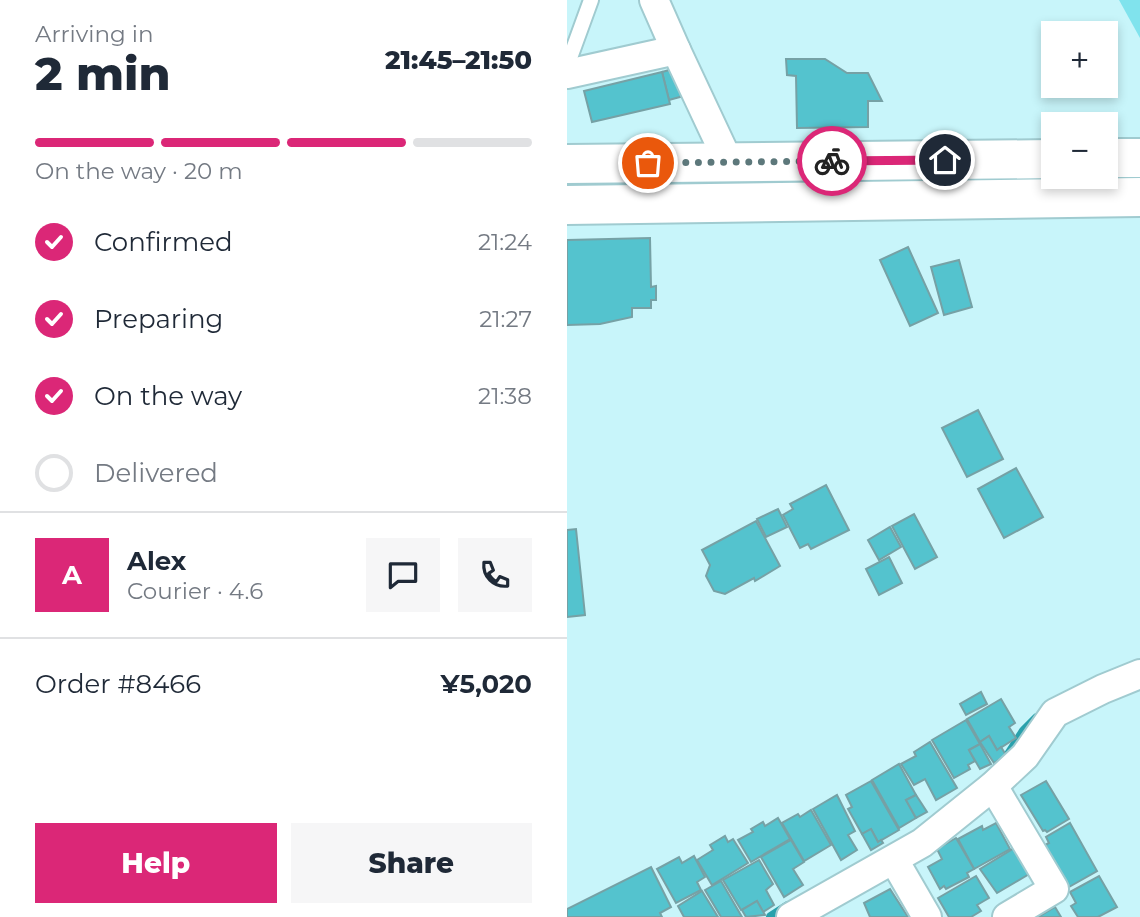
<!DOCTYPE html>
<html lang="en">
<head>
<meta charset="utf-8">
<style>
  body { margin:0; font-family:Montserrat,sans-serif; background:#f6f6f7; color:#1f2937; height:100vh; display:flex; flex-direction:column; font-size:26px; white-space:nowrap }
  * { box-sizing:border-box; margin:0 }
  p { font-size:23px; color:#747a83 }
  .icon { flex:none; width:38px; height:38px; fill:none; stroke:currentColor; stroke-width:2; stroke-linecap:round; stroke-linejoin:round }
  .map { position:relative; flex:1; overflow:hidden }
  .drawer { display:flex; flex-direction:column; background:#fff; width:567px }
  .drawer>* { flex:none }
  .tools { position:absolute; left:474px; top:21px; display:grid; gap:14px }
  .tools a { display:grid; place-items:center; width:77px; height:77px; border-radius:0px; background:#fff; box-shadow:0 4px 10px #0003; font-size:35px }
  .pin { position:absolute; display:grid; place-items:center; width:60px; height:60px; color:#fff; margin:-30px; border:4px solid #fff; border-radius:50%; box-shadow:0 2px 7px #0007 }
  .courier { position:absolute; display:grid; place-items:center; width:70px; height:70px; margin:-35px; border:5px solid #db2777; border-radius:50%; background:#fff; color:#222; box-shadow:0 2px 9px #0007 }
  .summary em { font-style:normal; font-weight:800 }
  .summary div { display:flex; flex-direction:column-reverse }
  .summary { display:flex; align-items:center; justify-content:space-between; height:119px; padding:0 35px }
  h1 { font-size:46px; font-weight:800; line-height:52px }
  .bar { display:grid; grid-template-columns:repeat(4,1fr); gap:10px 7px; align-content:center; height:84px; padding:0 35px }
  .bar i { height:9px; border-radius:5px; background:#e0e1e3 }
  .bar .selected { background:#db2777 }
  .bar p { grid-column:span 4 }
  .line { display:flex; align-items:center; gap:18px; padding:0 35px; border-top:2px solid #e0e1e3 }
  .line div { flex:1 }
  .round { display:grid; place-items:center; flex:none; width:74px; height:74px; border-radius:0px; background:#f6f6f7 }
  ol { padding:0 35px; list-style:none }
  li { display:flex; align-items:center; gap:21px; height:77px }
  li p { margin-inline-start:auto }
  li .icon { padding:7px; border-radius:50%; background:#db2777; color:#fff; stroke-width:4 }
  li:last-child { color:#747a83 }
  li i { width:38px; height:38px; border:4px solid #e0e1e3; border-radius:50% }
  .button { display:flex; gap:14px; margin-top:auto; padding:14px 35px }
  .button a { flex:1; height:80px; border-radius:0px; background:#db2777; color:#fff; font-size:28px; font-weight:800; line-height:80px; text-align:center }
  .button a+a { background:#f6f6f7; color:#1f2937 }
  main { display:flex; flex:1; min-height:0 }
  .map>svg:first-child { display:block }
  .green { fill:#80e3ed }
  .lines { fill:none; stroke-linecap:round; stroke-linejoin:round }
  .stream { stroke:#29a1ac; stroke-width:10 }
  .building { fill:#54c3ce; stroke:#76a1a5; stroke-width:2 }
  .lane-casing { stroke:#a0cbd0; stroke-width:18 }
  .street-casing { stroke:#a0cbd0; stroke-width:32 }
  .highway-casing { stroke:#a0cbd0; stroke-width:42 }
  .lane { stroke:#fff; stroke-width:14 }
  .street { stroke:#fff; stroke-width:28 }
  .highway { stroke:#fff; stroke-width:38 }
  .done { stroke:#5d787b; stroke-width:7; stroke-dasharray:0 12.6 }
  .route { stroke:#db2777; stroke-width:9 }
</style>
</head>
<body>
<main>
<section class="drawer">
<div class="summary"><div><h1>2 min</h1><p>Arriving in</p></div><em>21:45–21:50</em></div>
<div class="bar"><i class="selected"></i><i class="selected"></i><i class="selected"></i><i></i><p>On the way · 20 m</p></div>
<ol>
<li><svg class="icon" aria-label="check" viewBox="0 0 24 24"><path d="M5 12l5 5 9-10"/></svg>Confirmed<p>21:24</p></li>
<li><svg class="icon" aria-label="check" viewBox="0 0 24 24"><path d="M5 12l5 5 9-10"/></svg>Preparing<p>21:27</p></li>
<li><svg class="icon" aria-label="check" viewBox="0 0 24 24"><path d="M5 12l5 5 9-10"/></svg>On the way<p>21:38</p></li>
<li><i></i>Delivered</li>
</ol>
<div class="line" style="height:126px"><b class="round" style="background:#db2777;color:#fff">A</b><div><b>Alex</b><p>Courier · 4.6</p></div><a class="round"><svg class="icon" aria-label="chat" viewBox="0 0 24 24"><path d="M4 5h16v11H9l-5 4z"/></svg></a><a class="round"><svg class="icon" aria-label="phone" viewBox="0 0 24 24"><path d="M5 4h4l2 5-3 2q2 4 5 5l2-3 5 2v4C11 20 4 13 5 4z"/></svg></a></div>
<div class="line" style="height:91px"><div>Order #8466</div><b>¥5,020</b></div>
<div class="button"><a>Help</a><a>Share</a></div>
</section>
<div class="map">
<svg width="573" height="917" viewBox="0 0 573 917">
  <rect width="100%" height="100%" fill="#c8f5fa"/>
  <path class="green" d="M552 0H573V38Z"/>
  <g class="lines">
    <g class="stream">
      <path d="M441 756 457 731 470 718"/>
      <path d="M204 917 221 906"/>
    </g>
  </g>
  <g class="building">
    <path d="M219 59H258L280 73H301L315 101H301V127L230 128 229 76 220 75Z"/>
    <path d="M106 69 120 95 102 100 95 72Z"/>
    <path d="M95 72 103 104 25 122 17 91Z"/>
    <path d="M83 238 84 287 89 286V300H84V308H65V317L33 324 0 325V240Z"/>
    <path d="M341 247 371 313 343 326 313 260Z"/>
    <path d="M392 260 405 307 377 315 364 267Z"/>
    <path d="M411 410 436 459 400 477 375 428Z"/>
    <path d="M449 468 476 517 437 538 411 489Z"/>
    <path d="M259 485 282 530 244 549 241 544 233 548 216 515 226 509 223 504Z"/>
    <path d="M211 509 220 527 199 537 190 519Z"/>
    <path d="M347 514 370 557 348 569 325 526Z"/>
    <path d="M189 521 213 566 188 581 187 578 158 594 147 591 139 576 143 565 135 550Z"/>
    <path d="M323 527 334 547 312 560 301 540Z"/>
    <path d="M9 529 18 615 0 617V530Z"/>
    <path d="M322 557 335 583 312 595 299 569Z"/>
    <path d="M414 692 420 704 399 715 393 704Z"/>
    <path d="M434 699 448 723 442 727 449 738 430 750 422 736 413 742 400 719Z"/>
    <path d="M399 720 413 744 402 750 408 761 401 765 403 769 387 778 365 740Z"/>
    <path d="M422 736 430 750 434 747 439 755 427 763 413 742Z"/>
    <path d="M363 742 390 788 369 800 358 779 347 785 334 764 349 756 347 752Z"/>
    <path d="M413 744 424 764 413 769 402 750Z"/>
    <path d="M332 764 349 795 339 800 349 818 332 828 305 780Z"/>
    <path d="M304 781 332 830 311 842 304 829 295 834 281 809 285 807 279 795Z"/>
    <path d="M479 781 502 819 480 832 478 830 476 831 454 795Z"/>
    <path d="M270 795 288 831 281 835 290 850 274 860 246 809Z"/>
    <path d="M349 795 360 812 349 818 339 800Z"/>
    <path d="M244 810 264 845 237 861 215 823 231 814 233 817Z"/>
    <path d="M211 818 223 839 184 862 171 840 186 832 184 829 196 822 198 826Z"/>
    <path d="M429 823 443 849 407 869 391 839 415 826 416 830Z"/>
    <path d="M503 823 530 871 502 887 478 845 482 843 479 837Z"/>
    <path d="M304 829 311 842 314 840 316 843 304 850 295 834Z"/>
    <path d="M158 836 161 842 166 839 181 863 145 885 130 860 146 850 143 845Z"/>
    <path d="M389 838 407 869 400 873 402 877 379 889 377 886 373 889 361 867 375 859 370 849Z"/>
    <path d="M224 840 237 862 226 869 236 885 217 897 194 857Z"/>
    <path d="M449 847 464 873 430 893 413 869Z"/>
    <path d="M127 856 138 877 130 882 134 890 109 903 90 869 112 857 115 863Z"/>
    <path d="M192 860 206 884 199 890 207 905 196 912 190 901 174 910 156 880Z"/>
    <path d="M84 867 104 907 93 913 95 917H0V909Z"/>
    <path d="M409 876 422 898 410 905 414 911 404 917H382L371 898Z"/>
    <path d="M532 876 550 907 531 917H511L504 906 509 903 503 892Z"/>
    <path d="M154 881 175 917H154L138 890Z"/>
    <path d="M323 889 341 917H303L297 903Z"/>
    <path d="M135 891 151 917H117L111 906Z"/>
    <path d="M190 901 198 915 179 917 175 910Z"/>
    <path d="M488 907 494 917H471Z"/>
  </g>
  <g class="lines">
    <defs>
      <path id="lane" d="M0 66 24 0"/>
      <g id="street">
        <path d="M109 50 162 163"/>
        <path d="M0 74 109 50 87 0"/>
        <path d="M426 786 487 889 440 917"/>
        <path d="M327 860 360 917"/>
        <path d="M224 917 355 843 426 786 458 756 488 713 536 689 573 674"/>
      </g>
      <g id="highway">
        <path d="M539 158H573"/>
        <path d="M0 164 486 159"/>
        <path d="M0 205 573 197"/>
      </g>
    </defs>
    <use href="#lane" class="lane-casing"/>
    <use href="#street" class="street-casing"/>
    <use href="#highway" class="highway-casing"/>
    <use href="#lane" class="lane"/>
    <use href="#street" class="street"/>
    <use href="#highway" class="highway"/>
  </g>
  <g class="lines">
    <path class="done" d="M81 163 265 161"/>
    <path class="route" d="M265 161 378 160"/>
  </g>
</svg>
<div class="tools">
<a>+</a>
<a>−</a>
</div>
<div class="pin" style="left:81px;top:163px;background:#ea580c"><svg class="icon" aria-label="bag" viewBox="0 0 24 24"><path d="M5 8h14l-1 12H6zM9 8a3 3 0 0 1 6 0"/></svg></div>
<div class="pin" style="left:378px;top:160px;background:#1f2937"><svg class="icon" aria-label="home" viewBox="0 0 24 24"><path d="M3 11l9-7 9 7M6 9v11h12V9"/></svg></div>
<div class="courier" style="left:265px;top:161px"><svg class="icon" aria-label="bike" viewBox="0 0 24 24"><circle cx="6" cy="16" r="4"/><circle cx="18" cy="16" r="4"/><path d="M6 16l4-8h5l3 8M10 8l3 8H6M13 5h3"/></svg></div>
</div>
</main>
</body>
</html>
